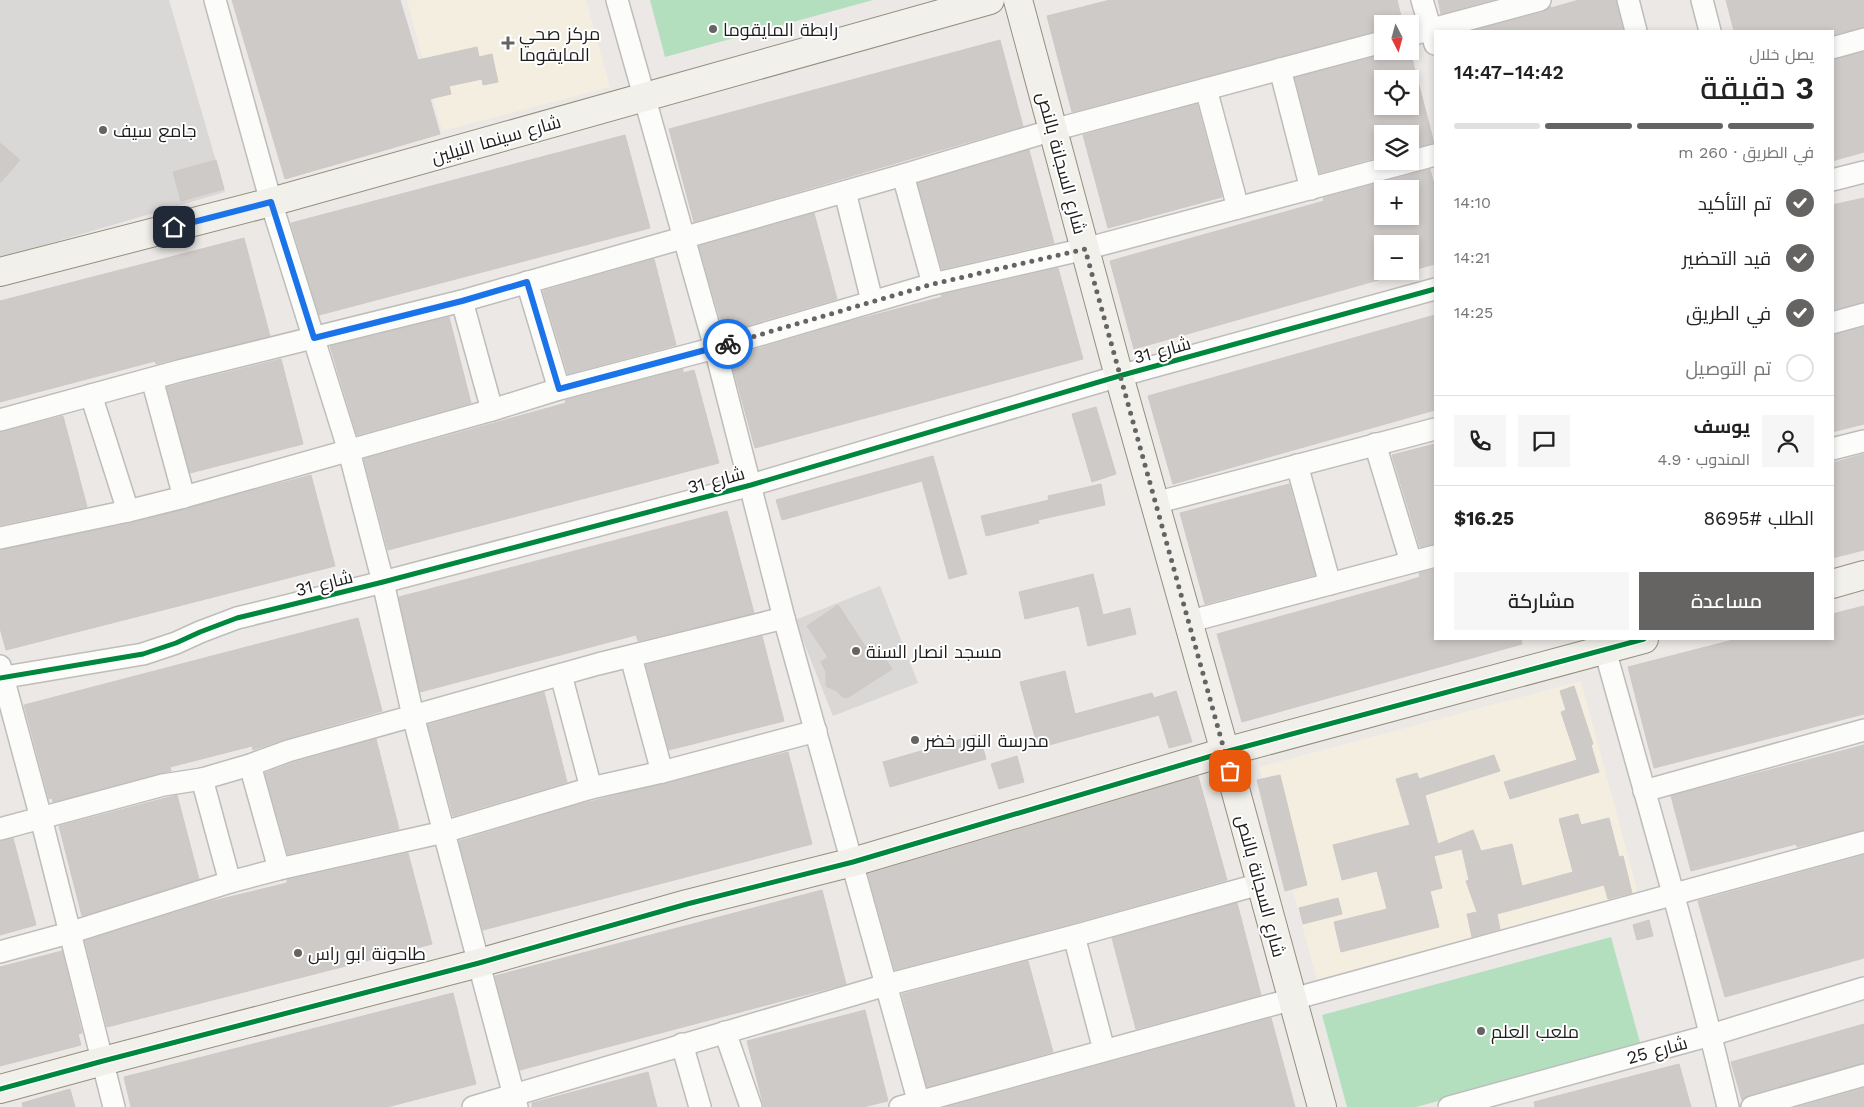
<!DOCTYPE html>
<html lang="ar">
<head>
<meta charset="utf-8">
<style>
  body { margin:0; font-family:"Work Sans",Cairo,sans-serif; background:#f6f6f6; color:#222; direction:rtl; height:100vh; display:flex; flex-direction:column; font-size:19px; white-space:nowrap }
  * { box-sizing:border-box; margin:0 }
  p { font-size:16px; color:#767676 }
  .icon { flex:none; width:28px; height:28px; fill:none; stroke:currentColor; stroke-width:2; stroke-linecap:round; stroke-linejoin:round }
  .map { position:relative; flex:1; overflow:hidden; direction:ltr }
  .sheet { position:absolute; left:1434px; top:30px; width:400px; height:610px; display:flex; flex-direction:column; background:#fff; border-radius:0px; box-shadow:0 2px 8px #0003; direction:rtl }
  .sheet>* { flex:none }
  .needle { width:32px; rotate:174deg }
  .fabs { position:absolute; left:1374px; top:15px; display:grid; gap:10px }
  .fabs a { display:grid; place-items:center; width:45px; height:45px; border-radius:0px; background:#fff; box-shadow:0 2px 8px #0003; font-size:25px }
  .pin { position:absolute; display:grid; place-items:center; width:42px; height:42px; color:#fff; margin:-21px; border-radius:10px; box-shadow:0 2px 8px #0006 }
  .courier { position:absolute; display:grid; place-items:center; width:50px; height:50px; margin:-25px; border:4px solid #1a73e8; border-radius:50%; background:#fff; color:#222; box-shadow:0 1px 6px #0007 }
  .summary em { font-style:normal; font-weight:600 }
  .summary div { display:flex; flex-direction:column-reverse }
  .summary { display:flex; align-items:center; justify-content:space-between; height:85px; padding:0 20px }
  h1 { font-size:32px; font-weight:600; line-height:38px }
  .bar { display:grid; grid-template-columns:repeat(4,1fr); gap:8px 5px; align-content:center; height:60px; padding:0 20px }
  .bar i { height:6px; border-radius:4px; background:#e0e0e0 }
  .bar .selected { background:#656463 }
  .bar p { grid-column:span 4 }
  .line { display:flex; align-items:center; gap:12px; padding:0 20px; border-top:1px solid #e0e0e0 }
  .line div { flex:1 }
  .round { display:grid; place-items:center; flex:none; width:52px; height:52px; border-radius:0px; background:#f6f6f6 }
  ol { padding:0 20px; list-style:none }
  li { display:flex; align-items:center; gap:15px; height:55px }
  li p { margin-inline-start:auto }
  li .icon { padding:5px; border-radius:50%; background:#656463; color:#fff; stroke-width:4 }
  li:last-child { color:#767676 }
  li i { width:28px; height:28px; border:2px solid #e0e0e0; border-radius:50% }
  .action { display:flex; gap:10px; margin-top:auto; padding:10px 20px }
  .action a { flex:1; height:58px; border-radius:0px; background:#656463; color:#fff; font-size:20px; font-weight:600; line-height:58px; text-align:center }
  .action a+a { background:#f6f6f6; color:#222 }
  .map>svg:first-child { display:block }
  .education { fill:#f4eee1 }
  .religious { fill:#d9d8d7 }
  .pitch { fill:#b3dfbf }
  .building { fill:#cecac8; stroke:#cec9c7; fill-rule:evenodd }
  .lines { fill:none; stroke-linecap:round; stroke-linejoin:round }
  .street-casing { stroke:#bebdbc; stroke-width:24 }
  .secondary-casing { stroke:#948f7f; stroke-width:30 }
  .street { stroke:#fcfcfb; stroke-width:21 }
  .secondary { stroke:#f2f0ea; stroke-width:28 }
  .cycleway-casing { stroke:#fff; stroke-width:8 }
  .cycleway { stroke:#00873e; stroke-width:5 }
  .done { stroke:#656463; stroke-width:5; stroke-dasharray:0 9 }
  .route { stroke:#1a73e8; stroke-width:6 }
  .poi-dot { fill:#656463; stroke:#fff; stroke-width:2 }
  .labels { text-anchor:middle; dominant-baseline:central; stroke-width:4; stroke-linejoin:round; paint-order:stroke }
  .poi-label { font-size:18px; fill:#1d1d1d; stroke:#fff; text-anchor:start }
  .street-label { font-size:18px; fill:#1d1d1d; stroke:#fff }
</style>
</head>
<body>
<div class="map">
<svg width="1864" height="1107" viewBox="0 0 1864 1107">
  <rect width="100%" height="100%" fill="#ebe8e5"/>
  <g class="education">
    <path d="M407 0H586L610 87 442 131Z"/>
    <path d="M1581 681 1639 897 1318 983 1259 767Z"/>
  </g>
  <g class="religious">
    <path d="M0 0H169L225 192 0 258Z"/>
    <path d="M880 586 918 683 833 716 795 620Z"/>
  </g>
  <g class="pitch">
    <path d="M650 0H873L665 57Z"/>
    <path d="M1611 937 1641 1046 1416 1107H1347L1322 1015Z"/>
  </g>
  <g class="building">
    <path d="M232 0H400L418 60 477 47 479 57 492 54 498 82 483 85 482 79 449 86 451 94 430 99 440 134 285 179Z"/>
    <path d="M1110 0H1397L1403 24H1382V30L1072 112 1047 16Z"/>
    <path d="M1438 0H1492L1441 14Z"/>
    <path d="M1579 0H1616L1623 31H1472L1543 12 1550 6 1551 8Z"/>
    <path d="M1726 0H1864V27L1832 35V31H1734Z"/>
    <path d="M1000 40 1023 126 694 222 669 129Z"/>
    <path d="M1390 51H1410L1434 143 1410 149V134H1382V156L1320 173 1295 78 1385 54ZM1382 79H1410V106H1382Z"/>
    <path d="M1864 52V152L1832 161V60Z"/>
    <path d="M1197 104 1222 197 1108 228 1083 135Z"/>
    <path d="M625 135 650 228 319 315 291 223Z"/>
    <path d="M0 143 20 160 0 183Z"/>
    <path d="M1029 150 1054 243 942 269 918 183Z"/>
    <path d="M216 160 224 189 181 201 173 172Z"/>
    <path d="M1430 169 1435 188V264L1410 271V244H1382V271H1410L1134 349 1110 261 1324 201 1323 198ZM1382 189H1410V216H1382Z"/>
    <path d="M1864 198V302L1832 310V205Z"/>
    <path d="M814 213 837 299 724 332 699 246Z"/>
    <path d="M244 238 270 336 156 364 155 361 0 402V301Z"/>
    <path d="M654 259 676 345 568 374 543 291Z"/>
    <path d="M1058 268 1083 359 755 448 730 357 844 323 942 297 941 295Z"/>
    <path d="M1435 315V410L1173 484 1148 396Z"/>
    <path d="M449 317 471 403 357 435 330 346Z"/>
    <path d="M1864 327V424L1832 432V335Z"/>
    <path d="M281 359 303 444 190 473 167 387Z"/>
    <path d="M683 369V373L694 370 719 463 388 550 364 459 566 403 565 400Z"/>
    <path d="M1096 407 1116 474 1092 482 1072 414Z"/>
    <path d="M63 416 87 507 0 525V432Z"/>
    <path d="M1435 444V544L1420 547 1392 455Z"/>
    <path d="M1864 454V550L1832 558V463Z"/>
    <path d="M933 456 967 574 949 579 922 481 782 520 776 500Z"/>
    <path d="M311 475 335 566 6 650 0 628V550L131 523Z"/>
    <path d="M1101 484 1105 505 1038 520 1039 523 986 536 981 516 1049 500 1048 496Z"/>
    <path d="M1289 484 1315 575 1205 604 1180 513Z"/>
    <path d="M727 511 754 613 638 641 636 635 420 692 399 597Z"/>
    <path d="M1435 569V639H1521L1522 644 1242 722 1217 634 1401 583 1420 577 1419 573Z"/>
    <path d="M1093 574 1103 615 1130 608 1136 634 1088 646 1079 606 1025 619 1019 592Z"/>
    <path d="M838 605 867 649 875 644 892 669 847 698 841 696 837 691 826 686V672L821 662 828 657 807 626Z"/>
    <path d="M1864 606V714L1654 768 1628 667 1737 639H1832V614Z"/>
    <path d="M358 618 382 711 285 739 253 750 252 746 170 767 171 771 53 802 52 798 49 799 24 705Z"/>
    <path d="M762 636 784 721 669 750 646 665Z"/>
    <path d="M1065 671 1075 714 1152 693 1154 698 1176 691 1192 742 1169 748 1159 715 1038 748 1020 682Z"/>
    <path d="M1574 686 1593 744 1591 745 1599 772 1510 799 1504 782 1577 760 1561 712 1566 710 1560 691Z"/>
    <path d="M544 692 567 782 453 816 428 725Z"/>
    <path d="M979 734 986 759 890 787 883 762Z"/>
    <path d="M376 739 399 829 288 854 265 773 292 763Z"/>
    <path d="M1864 745V830L1797 847 1796 844 1691 871 1671 796Z"/>
    <path d="M788 752 812 844 483 930 459 841 573 806Z"/>
    <path d="M1494 755 1500 771 1425 795 1438 844 1473 830 1481 851 1512 844 1522 886 1573 872 1559 819 1578 814 1581 825 1609 818 1619 857 1623 856 1632 893 1608 899 1604 885 1497 914 1500 929 1472 937 1467 914 1477 912 1466 881 1469 880 1462 849 1434 856 1442 888 1430 891 1439 927 1341 952 1334 922 1387 909 1377 871 1342 880 1333 845 1410 825 1396 779 1417 773 1419 779Z"/>
    <path d="M1017 756 1024 782 999 789 991 764Z"/>
    <path d="M1280 775 1307 885 1285 891 1257 780Z"/>
    <path d="M1198 776 1227 880 1071 924 895 970 868 874Z"/>
    <path d="M177 795 199 879 82 916 59 826Z"/>
    <path d="M13 838 36 925 0 935V841Z"/>
    <path d="M408 853 432 944 107 1027 85 941 205 903 287 883V880Z"/>
    <path d="M1864 855V958L1725 997 1698 901Z"/>
    <path d="M822 890 846 984 520 1070 495 976Z"/>
    <path d="M1338 898 1342 914 1303 924 1299 908Z"/>
    <path d="M1237 903 1261 995 1136 1029 1112 938Z"/>
    <path d="M1649 920 1653 936 1637 940 1633 925Z"/>
    <path d="M62 951 82 1033 78 1034 81 1045 0 1066V967Z"/>
    <path d="M1028 961 1053 1052 927 1087 902 994Z"/>
    <path d="M453 993 476 1084 387 1107H131L124 1077Z"/>
    <path d="M865 1010 888 1101 863 1107H764L747 1041Z"/>
    <path d="M1271 1018 1295 1107H947Z"/>
    <path d="M1864 1024V1063L1749 1095 1742 1100 1731 1062Z"/>
    <path d="M1679 1064 1691 1107H1535L1534 1102Z"/>
    <path d="M648 1072 657 1107H532V1103Z"/>
    <path d="M1864 1088V1107H1798Z"/>
    <path d="M70 1089 75 1107H23L22 1103Z"/>
  </g>
  <g class="lines">
    <defs>
      <g id="street">
        <path d="M215 0 271 202 349 451 383 582 413 716 517 1107"/>
        <path d="M617 0 715 348 784 618 920 1107"/>
        <path d="M1422 0 1435 44"/>
        <path d="M1628 0 1636 31"/>
        <path d="M1702 0 1710 31"/>
        <path d="M1410 35 1540 0"/>
        <path d="M1832 48 1864 39"/>
        <path d="M1280 69 1311 189"/>
        <path d="M1206 89 1238 208"/>
        <path d="M903 175 933 284"/>
        <path d="M1832 180 1864 172"/>
        <path d="M845 192 872 301"/>
        <path d="M527 282 559 389"/>
        <path d="M462 301 492 410"/>
        <path d="M1832 323 1864 314"/>
        <path d="M152 379 184 497"/>
        <path d="M91 395 128 511"/>
        <path d="M0 420 179 371 462 301 903 175 1053 130 1382 42"/>
        <path d="M1375 444 1411 562"/>
        <path d="M1832 449 1864 441"/>
        <path d="M1297 465 1330 584"/>
        <path d="M1155 503 1435 429"/>
        <path d="M0 538 128 511 184 497 492 410 559 389 715 348 933 284 1085 249 1435 155"/>
        <path d="M1187 622 1435 556"/>
        <path d="M1602 639C1645 795 1691 949 1728 1107"/>
        <path d="M631 657 662 772"/>
        <path d="M0 666 41 818 114 1107"/>
        <path d="M561 675 591 788"/>
        <path d="M0 678 143 654 176 643 200 632 237 618 383 582 751 485 1119 376 1435 289"/>
        <path d="M250 765 279 869"/>
        <path d="M202 779 230 882"/>
        <path d="M1644 791 1864 730"/>
        <path d="M0 829 163 785 202 779 250 765 288 751 598 664 784 618"/>
        <path d="M1074 936 1104 1050"/>
        <path d="M0 952 69 933 230 882 279 869 444 832 591 788 662 772 816 731"/>
        <path d="M725 1032 751 1107"/>
        <path d="M682 1044 700 1107"/>
        <path d="M473 1107 886 985 1074 936 1260 884"/>
        <path d="M900 1107 1864 842"/>
        <path d="M1449 1107 1711 1035 1864 988"/>
        <path d="M1752 1107 1864 1075"/>
      </g>
      <g id="secondary">
        <path d="M1018 0 1119 376 1225 752 1322 1107"/>
        <path d="M0 272 271 202 990 0"/>
        <path d="M1832 584 1864 575"/>
        <path d="M0 1089 103 1061 479 963 687 904 853 862 1225 752 1644 639"/>
      </g>
    </defs>
    <use href="#street" class="street-casing"/>
    <use href="#secondary" class="secondary-casing"/>
    <use href="#street" class="street"/>
    <use href="#secondary" class="secondary"/>
    <defs>
      <g id="cycleway">
        <path d="M0 678 143 654 176 643 200 632 237 618 383 582 751 485 1119 376 1435 289"/>
        <path d="M0 1089 103 1061 479 963 687 904 853 862 1225 752 1644 639"/>
      </g>
    </defs>
    <use href="#cycleway" class="cycleway-casing"/>
    <use href="#cycleway" class="cycleway"/>
  </g>
  <g class="lines">
    <path class="done" d="M728 344 933 284 1085 249 1230 771"/>
    <path class="route" d="M174 227 271 202 314 338 462 301 527 282 559 389 728 344"/>
  </g>
  <g class="poi-dot">
    <circle cx="713" cy="29" r="5"/>
    <path d="M505.5 35.5h5v5h5v5h-5v5h-5v-5h-5v-5h5z"/>
    <circle cx="103" cy="130" r="5"/>
    <circle cx="856" cy="651" r="5"/>
    <circle cx="915" cy="740" r="5"/>
    <circle cx="298" cy="953" r="5"/>
    <circle cx="1481" cy="1031" r="5"/>
  </g>
  <g class="labels">
    <g class="poi-label">
      <text x="723" y="29">رابطة المايقوما</text>
      <text x="519" y="33">مركز صحي<tspan x="519" dy="21">المايقوما</tspan></text>
      <text x="113" y="130">جامع سيف</text>
      <text x="866" y="651">مسجد انصار السنة</text>
      <text x="925" y="740">مدرسة النور خضر</text>
      <text x="308" y="953">طاحونة ابو راس</text>
      <text x="1491" y="1031">ملعب العلم</text>
    </g>
    <g class="street-label">
      <text transform="translate(496 139) rotate(-16)">شارع سينما النيلين</text>
      <text transform="translate(1062 163) rotate(75)">شارع السجانة بالنص</text>
      <text transform="translate(1162 350) rotate(-15)">شارع 31</text>
      <text transform="translate(716 480) rotate(-15)">شارع 31</text>
      <text transform="translate(324 583) rotate(-14)">شارع 31</text>
      <text transform="translate(1261 886) rotate(75)">شارع السجانة بالنص</text>
      <text transform="translate(1657 1050) rotate(-15)">شارع 25</text>
    </g>
  </g>
</svg>
<div class="fabs">
<a><svg class="needle" viewBox="-14 -14 28 28"><path d="M0-13l5 13h-10z" fill="#e53935"/><path d="M0 13l5-13h-10z" fill="#767676"/></svg></a>
<a><svg class="icon" aria-label="locate" viewBox="0 0 24 24"><circle cx="12" cy="12" r="6"/><path d="M12 2v4M12 18v4M2 12h4M18 12h4"/></svg></a>
<a><svg class="icon" aria-label="layers" viewBox="0 0 24 24"><path d="M12 4l9 5-9 5-9-5zM3 14l9 5 9-5"/></svg></a>
<a>+</a>
<a>−</a>
</div>
<div class="pin" style="left:1230px;top:771px;background:#ea580c"><svg class="icon" aria-label="bag" viewBox="0 0 24 24"><path d="M5 8h14l-1 12H6zM9 8a3 3 0 0 1 6 0"/></svg></div>
<div class="pin" style="left:174px;top:227px;background:#1f2937"><svg class="icon" aria-label="home" viewBox="0 0 24 24"><path d="M3 11l9-7 9 7M6 9v11h12V9"/></svg></div>
<div class="courier" style="left:728px;top:344px"><svg class="icon" aria-label="bike" viewBox="0 0 24 24"><circle cx="6" cy="16" r="4"/><circle cx="18" cy="16" r="4"/><path d="M6 16l4-8h5l3 8M10 8l3 8H6M13 5h3"/></svg></div>
<section class="sheet">
<div class="summary"><div><h1>3 دقيقة</h1><p>يصل خلال</p></div><em>14:42–14:47</em></div>
<div class="bar"><i class="selected"></i><i class="selected"></i><i class="selected"></i><i></i><p>في الطريق · 260 m</p></div>
<ol>
<li><svg class="icon" aria-label="check" viewBox="0 0 24 24"><path d="M5 12l5 5 9-10"/></svg>تم التأكيد<p>14:10</p></li>
<li><svg class="icon" aria-label="check" viewBox="0 0 24 24"><path d="M5 12l5 5 9-10"/></svg>قيد التحضير<p>14:21</p></li>
<li><svg class="icon" aria-label="check" viewBox="0 0 24 24"><path d="M5 12l5 5 9-10"/></svg>في الطريق<p>14:25</p></li>
<li><i></i>تم التوصيل</li>
</ol>
<div class="line" style="height:90px"><a class="round"><svg class="icon" aria-label="person" viewBox="0 0 24 24"><circle cx="12" cy="8" r="4"/><path d="M4 21q1-7 8-7t8 7"/></svg></a><div><b>يوسف</b><p>المندوب · 4.9</p></div><a class="round"><svg class="icon" aria-label="chat" viewBox="0 0 24 24"><path d="M4 5h16v11H9l-5 4z"/></svg></a><a class="round"><svg class="icon" aria-label="phone" viewBox="0 0 24 24"><path d="M5 4h4l2 5-3 2q2 4 5 5l2-3 5 2v4C11 20 4 13 5 4z"/></svg></a></div>
<div class="line" style="height:65px"><div>الطلب #8695</div><b>$16.25</b></div>
<div class="action"><a>مساعدة</a><a>مشاركة</a></div>
</section>
</div>
</body>
</html>
